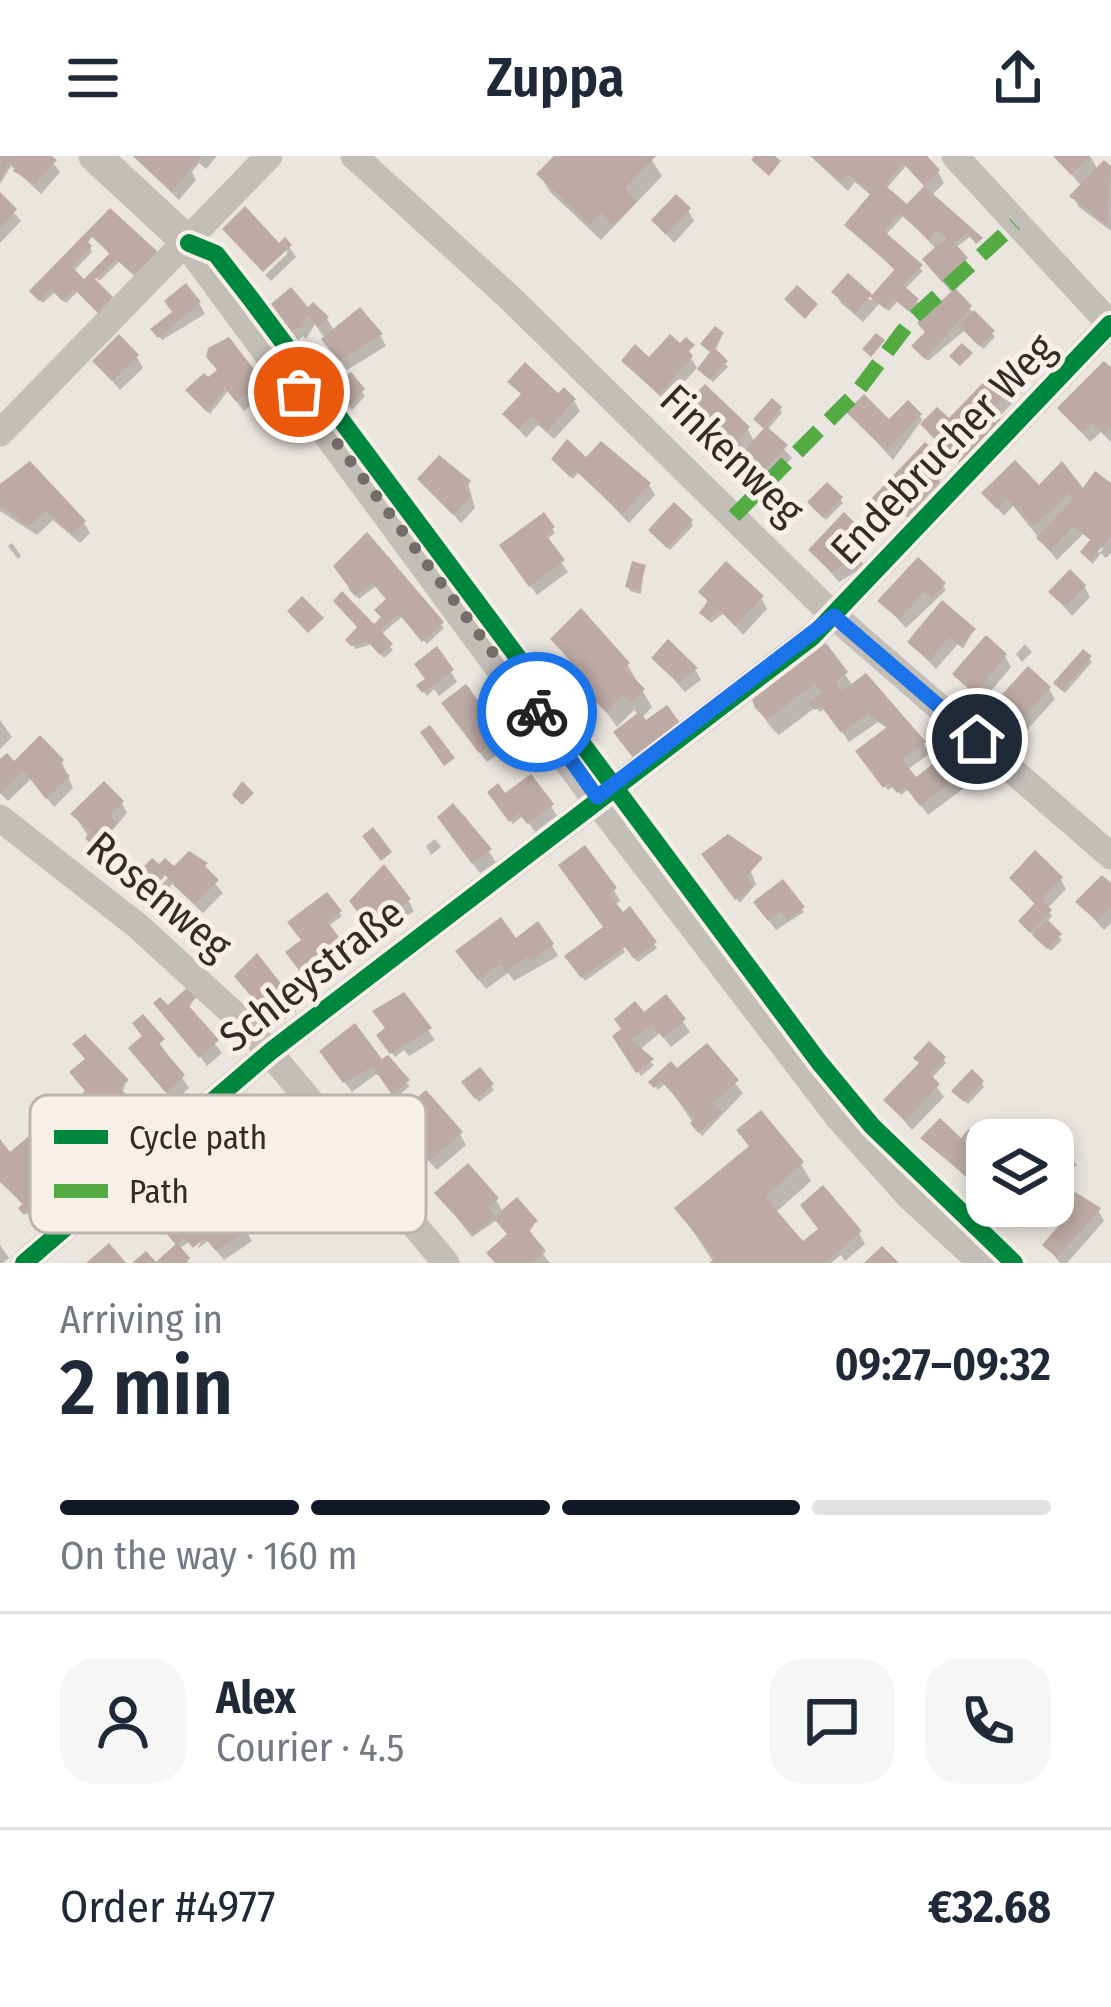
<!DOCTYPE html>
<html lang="en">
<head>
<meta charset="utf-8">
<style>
  body { margin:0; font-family:"Fira Sans Condensed",sans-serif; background:#f6f6f7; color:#1f2937; height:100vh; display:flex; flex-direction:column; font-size:45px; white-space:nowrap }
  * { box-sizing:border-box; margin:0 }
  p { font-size:39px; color:#747a83 }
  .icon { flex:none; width:66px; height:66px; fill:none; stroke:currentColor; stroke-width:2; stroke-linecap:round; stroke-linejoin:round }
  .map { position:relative; height:1107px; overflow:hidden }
  .panel { display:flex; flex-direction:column; background:#fff; flex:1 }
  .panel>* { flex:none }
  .controls { position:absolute; left:966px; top:963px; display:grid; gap:24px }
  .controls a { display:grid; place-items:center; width:108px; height:108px; border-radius:24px; background:#fff; box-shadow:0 6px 18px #0003; font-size:60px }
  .pin { position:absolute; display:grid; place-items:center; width:102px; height:102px; color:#fff; margin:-51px; border:6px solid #fff; border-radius:50%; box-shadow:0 3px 12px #0007 }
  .courier { position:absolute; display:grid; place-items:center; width:120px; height:120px; margin:-60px; border:9px solid #1a73e8; border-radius:50%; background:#fff; color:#222; box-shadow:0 3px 15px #0007 }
  .head em { font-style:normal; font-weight:600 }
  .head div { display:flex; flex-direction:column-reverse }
  .head { display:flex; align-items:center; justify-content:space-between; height:204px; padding:0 60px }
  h1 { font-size:78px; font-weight:600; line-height:90px }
  .bar { display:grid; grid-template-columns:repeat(4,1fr); gap:18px 12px; align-content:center; height:144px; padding:0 60px }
  .bar i { height:15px; border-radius:9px; background:#e0e1e3 }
  .bar .active { background:#111827 }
  .bar p { grid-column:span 4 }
  .line { display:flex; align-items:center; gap:30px; padding:0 60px; border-top:3px solid #e0e1e3 }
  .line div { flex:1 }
  .round { display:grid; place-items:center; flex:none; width:126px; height:126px; border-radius:36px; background:#f6f6f7 }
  header { display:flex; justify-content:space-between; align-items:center; height:156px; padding:0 60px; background:#fff; font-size:54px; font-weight:600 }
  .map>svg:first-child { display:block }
  .shadow { fill:#0003; fill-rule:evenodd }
  .building { fill:#bdaaa4; fill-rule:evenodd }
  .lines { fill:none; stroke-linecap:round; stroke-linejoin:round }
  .minor { stroke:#c4beb9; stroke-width:27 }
  .tertiary { stroke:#c4beb9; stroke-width:33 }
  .quiet { stroke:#54ab44; stroke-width:15; stroke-dasharray:30 15; stroke-linecap:butt }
  .cycleway-casing { stroke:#f7efe8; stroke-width:26 }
  .cycleway { stroke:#00873e; stroke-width:18 }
  .done { stroke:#746c68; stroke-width:12; stroke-dasharray:0 21.6 }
  .route { stroke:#1a73e8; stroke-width:15 }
  .labels { text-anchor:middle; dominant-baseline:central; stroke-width:10; stroke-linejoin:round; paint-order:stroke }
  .street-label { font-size:42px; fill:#342b28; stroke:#f7efe8 }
  .key { fill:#f7efe8; stroke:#bcb4ae; stroke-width:3 }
  .key-label { font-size:33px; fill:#342b28 }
</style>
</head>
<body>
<header><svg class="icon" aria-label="menu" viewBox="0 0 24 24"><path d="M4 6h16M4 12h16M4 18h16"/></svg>Zuppa<svg class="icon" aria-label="share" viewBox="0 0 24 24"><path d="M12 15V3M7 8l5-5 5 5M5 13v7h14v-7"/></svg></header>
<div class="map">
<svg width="1111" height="1107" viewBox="0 0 1111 1107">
  <rect width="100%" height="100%" fill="#ebe5e0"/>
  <g class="shadow">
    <path d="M0 0H48L60 16 41 38 11 10 0 28Z"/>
    <path d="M133 0H217L206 13 199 7 192 16 196 24 179 44Z"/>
    <path d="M558 0H649L662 20 601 84 550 36 540 19Z"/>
    <path d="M810 0H923L938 16 944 27 931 40 983 88 971 80 955 92 965 111 945 82 939 89 964 121 952 133 995 181 983 193 965 174 928 205 917 195 953 138 932 114 937 94 904 59 885 80 923 115 904 134 920 149 912 158 898 145 889 155 879 148 863 166 841 147 835 136 872 144 896 116 874 93V42L855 26 848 35ZM906 10 926 32 907 54 886 33Z"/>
    <path d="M1090 0 1098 14 1104 8 1111 15V75L1079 51 1073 40 1082 31 1058 2Z"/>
    <path d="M0 40 21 65 0 87Z"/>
    <path d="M245 54 279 91 285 85 296 101 271 125 265 119 287 98V89L261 114 226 74Z"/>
    <path d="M688 54 694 65 674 87 655 65Z"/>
    <path d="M90 76 156 98 143 128 119 106 99 125 93 118 111 100Z"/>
    <path d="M86 81 92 96 73 116 111 143 117 154 106 166 78 135 66 147 55 136 43 147 35 140Z"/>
    <path d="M199 147 205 158 162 184 154 174Z"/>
    <path d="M308 156 327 163 335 176 380 179 386 190 347 214 315 168 306 183 303 180 294 187 276 163Z"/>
    <path d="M722 179 715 196 728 211 713 226 704 217 713 197 707 193Z"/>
    <path d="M137 201 143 212 120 234 95 205Z"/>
    <path d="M691 202 697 212 666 246 628 210Z"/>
    <path d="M1111 216V286L1101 276 1090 286 1061 253Z"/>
    <path d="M351 220 365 240 352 254 336 231Z"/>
    <path d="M1017 226 1023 236 996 264 968 315 930 279 922 264 893 304 850 257 897 276 920 260 924 268 949 267Z"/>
    <path d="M260 227 266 237 244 255 228 235 210 258 191 239Z"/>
    <path d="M574 245 580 255 554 283 538 269 526 282 506 259Z"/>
    <path d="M780 253 782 257 767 274 792 302 755 339 740 320 756 302 747 290 730 308 681 256 747 272 755 287 767 274 759 267Z"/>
    <path d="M939 304 933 317 946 334 914 368 899 353 890 362 876 348Z"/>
    <path d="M586 305 649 329 655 339 629 367 579 316 573 323 557 308Z"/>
    <path d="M468 327 475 352 461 367 430 333Z"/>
    <path d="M0 333 84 367 90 377 80 387 53 364 37 379 0 355Z"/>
    <path d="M1039 333 1111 334V397L1106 402 1101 397 1093 408 1086 401 1090 389 1099 397 1103 393 1085 376 1057 404 1013 350 1004 360 985 337Z"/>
    <path d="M840 343 843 347 826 364 813 351Z"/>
    <path d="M543 360 555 377 546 384 568 416 537 439 509 401Z"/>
    <path d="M691 365 693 370 670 394 654 378Z"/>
    <path d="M858 374 860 378 849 390 865 410 839 426 811 394Z"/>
    <path d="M12 387 21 400 18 403 8 390Z"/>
    <path d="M388 400 444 472 427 488 402 461 380 479 393 494 384 502 372 488 356 493 351 488 384 462 387 445 376 430 359 443 348 433Z"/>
    <path d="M644 412 641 438 630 435 628 430Z"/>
    <path d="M939 425 946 434 906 472 881 445Z"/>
    <path d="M1084 430 1090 441 1072 460 1052 436Z"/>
    <path d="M702 436 761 442 767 453 743 479 724 457 711 467 706 462 709 449Z"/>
    <path d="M973 475 963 493 958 488 936 513 910 486Z"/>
    <path d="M554 484 627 508 652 551 641 563 646 569 642 612 640 560 634 554 617 571Z"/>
    <path d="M1025 488 1032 496 1022 506 1016 498Z"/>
    <path d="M826 491 853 530 923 587 929 598 907 614 915 625 944 604 964 632 928 659 909 633 901 639 894 630 888 634 865 606 889 573 878 566 849 586 826 552 820 556 816 551 779 579 769 569 758 551Z"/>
    <path d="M1005 500 1011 511 981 547 956 518Z"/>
    <path d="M655 502 695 513 701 524 685 536Z"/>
    <path d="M1089 502 1092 506 1065 537 1059 532Z"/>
    <path d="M451 516 457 526 439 540 434 533 427 540 420 530Z"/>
    <path d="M466 532 508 591 487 606 451 558Z"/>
    <path d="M1049 533 1055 543 1025 576 999 547Z"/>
    <path d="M0 564 12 581 0 593Z"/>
    <path d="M62 606 73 632 54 651 31 623 8 645 0 637V608Z"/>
    <path d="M491 637 551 650 557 660 536 677 523 660 513 668Z"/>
    <path d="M121 646 127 657 97 693 74 659Z"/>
    <path d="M464 659 496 706 480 717 454 683Z"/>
    <path d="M435 683 441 691 431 699 426 690Z"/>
    <path d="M190 698 223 737 203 757 172 728 153 753 147 747 169 720 164 715 143 743 131 727 152 706 159 713 165 706 174 715Z"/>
    <path d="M744 699 756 728 740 747 711 710Z"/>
    <path d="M568 720 614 734 620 745 614 749 622 760 630 754 657 792 638 806 615 779 625 796 585 825 568 801 606 772Z"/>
    <path d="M1060 722 1066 733 1047 753 1052 760 1046 767 1062 784 1051 795 1024 770 1037 751 1012 723Z"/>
    <path d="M783 727 804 756 776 774 763 757Z"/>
    <path d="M1111 731V767L1104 774 1079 747Z"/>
    <path d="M327 740 342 760 327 771 351 804 314 832 295 808Z"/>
    <path d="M408 744 414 755 379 782 359 756Z"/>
    <path d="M515 786 552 789 558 800 514 825 508 817 486 833 465 806Z"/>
    <path d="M404 840 435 884 409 900 404 894 395 901 380 880Z"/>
    <path d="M666 842 690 876 671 891 660 877 637 896 654 909 641 920 622 892 642 861Z"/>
    <path d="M194 843 188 854 222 897 207 910 168 853Z"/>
    <path d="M290 844 296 855 276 870 259 851Z"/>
    <path d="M143 862 189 932 174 945 157 925Z"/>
    <path d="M706 891 743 937 702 980 666 927 658 934 652 926 677 916Z"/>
    <path d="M943 903 946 907 931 923 944 941 912 974 887 944Z"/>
    <path d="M87 905 126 926 123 935 149 973 112 1005 95 986Z"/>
    <path d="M329 906 382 908 410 930 397 941 382 919H375L352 936Z"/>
    <path d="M479 915 494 934 479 946 467 931Z"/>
    <path d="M982 927 984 931 968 948 958 940Z"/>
    <path d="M50 966 74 977 48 998 81 1041 44 1073 37 1064 32 1068 24 1050 0 1024V988L10 1000Z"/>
    <path d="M393 967 460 978 466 989 437 1014Z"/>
    <path d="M304 973 311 983 292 1000 283 990 255 1023 258 1029 250 1027 235 1039 255 1064 245 1073 252 1085 224 1104 208 1085 197 1093 206 1076 178 1093 189 1107H159L179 1090 165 1075 160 1079 147 1051 218 1056 250 993Z"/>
    <path d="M1052 982 1077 1009 1053 1026 1050 984Z"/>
    <path d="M924 983 987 994V1025L979 1033Z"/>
    <path d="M801 1008 811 1025 775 1057 802 1090 821 1074 859 1077 865 1088 845 1105 841 1099 831 1107H714L678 1052Z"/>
    <path d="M438 1038 496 1044 503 1056 535 1066 528 1079 550 1107H496L510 1080 497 1064 472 1081Z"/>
    <path d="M1000 1050H1036L1045 1064 1040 1070 1031 1062 1023 1072Z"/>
    <path d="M1098 1054 1104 1065 1067 1107H1060L1046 1089Z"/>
    <path d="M0 1089 9 1102 3 1107H0Z"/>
  </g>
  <g class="building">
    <path d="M1 0H52L57 4 35 28 13 15 16 11 9 6 0 24Z"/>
    <path d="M133 0H202L172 35Z"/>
    <path d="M554 0H656L624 33 637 45 613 69 601 57 590 69 536 18Z"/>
    <path d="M754 0H775L781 5 769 20 751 4Z"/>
    <path d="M811 0H927L940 14 924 30 903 7 885 29 907 48 924 30 983 82 976 88 967 77 955 87 968 102 942 126 922 103 946 82 937 74 929 84 899 57 884 75 923 109 903 129 919 143 908 155 894 143 886 153 870 141 895 113 844 69 871 37 848 18 841 26Z"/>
    <path d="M1053 0H1090L1071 19Z"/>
    <path d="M1104 4 1111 10 1107 69 1069 40Z"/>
    <path d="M0 36 17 53 0 73Z"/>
    <path d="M676 38 691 52 666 79 651 64Z"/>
    <path d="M245 50 279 87 285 81 292 89 263 116 222 73Z"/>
    <path d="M110 52 158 96 135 119 116 103 95 123 113 141 98 157 74 133 62 145 51 133 39 145 29 135ZM92 81 110 97 84 123 72 111 92 90 88 86Z"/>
    <path d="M848 117 872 138 856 157 831 136Z"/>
    <path d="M186 127 201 146 158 182 150 173 172 156 164 145Z"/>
    <path d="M797 129 818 148 805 163 784 143Z"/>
    <path d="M291 131 308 151 313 146 329 161 318 172 308 160 303 165 306 169 286 178 266 152Z"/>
    <path d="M955 132 972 150 925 203 911 190 925 176 917 167Z"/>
    <path d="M360 151 383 178 339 205 321 183Z"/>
    <path d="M974 154 995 175 979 190 958 169Z"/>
    <path d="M715 170 724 177 714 191 728 205 710 224 697 213 710 196 700 188Z"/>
    <path d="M876 177 885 184 871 201 862 193Z"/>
    <path d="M119 178 139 199 112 225 92 205Z"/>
    <path d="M670 178 680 187 686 181 695 189 689 195 693 200 659 238 621 205 635 188 649 201Z"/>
    <path d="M229 181 263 225 236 246 225 232 207 256 185 234 204 217 208 221 217 214 206 201 208 192Z"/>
    <path d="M962 187 973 197 960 210 949 200Z"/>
    <path d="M1104 205 1111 211V271L1104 278 1093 267 1082 277 1057 252Z"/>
    <path d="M525 206 558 237 564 231 576 243 547 275 531 260 518 273 502 258 521 238 507 226Z"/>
    <path d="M1002 207 1020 224 990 254 1001 264 960 307 920 268 937 251 949 262Z"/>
    <path d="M351 216 365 233 348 252 332 230Z"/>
    <path d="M705 228 750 271 723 299 677 256Z"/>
    <path d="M864 238 889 263 908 244 922 258 886 295 846 256Z"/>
    <path d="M772 242 782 251 763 272 753 263Z"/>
    <path d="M766 270 788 289 748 331 736 320 753 300 745 293Z"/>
    <path d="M567 283 586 301 601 285 651 327 622 358 576 315 570 321 551 303Z"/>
    <path d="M925 286 942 302 932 312 942 322 906 359 896 349 886 360 870 344Z"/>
    <path d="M439 299 471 325 464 333 471 340 453 359 417 323Z"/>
    <path d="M1015 304 1039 329 1062 305 1083 332 1095 315 1111 327V380L1090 405 1080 396 1090 384 1074 370 1050 395 1036 382 1074 342 1069 337 1034 370 1006 342 997 353 981 337Z"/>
    <path d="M30 305 86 365 72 378 46 355 29 370 0 349V328Z"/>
    <path d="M827 326 843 341 823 362 807 346Z"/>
    <path d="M674 346 693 364 667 392 648 374Z"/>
    <path d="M544 356 555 371 546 379 565 404 529 431 499 389Z"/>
    <path d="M844 356 860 372 848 385 861 398 832 417 808 394Z"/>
    <path d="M367 376 444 466 422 486 399 458 380 474 393 488 380 499 367 485 351 490 345 484 357 471 333 445 342 435 374 468 381 461 374 454 386 443 372 427 355 440 333 410Z"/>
    <path d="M918 401 946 427 932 442 924 436 899 463 877 445Z"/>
    <path d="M632 405 646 409 639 435 625 431Z"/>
    <path d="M726 405 764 440 735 470 720 455 708 464 699 457 708 445 698 436Z"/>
    <path d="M1070 413 1086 429 1065 451 1048 436Z"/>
    <path d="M302 440 324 462 308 477 287 455Z"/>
    <path d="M942 444 976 473 960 490 949 481 929 505 907 486Z"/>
    <path d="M581 452 630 507 624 512 645 533 631 547 623 539 606 556 592 542 597 536 578 518 581 515 550 483Z"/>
    <path d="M986 479 1007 498 974 538 952 518Z"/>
    <path d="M668 483 698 512 678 527 651 502Z"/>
    <path d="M826 487 848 516 835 526 842 535 866 517 926 586 902 603 916 621 945 599 960 619 920 650 905 631 897 637 889 627 883 632 855 595 887 571 868 558 841 577 821 550 815 554 809 546 822 537 815 527 767 564 755 552 752 543Z"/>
    <path d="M437 490 454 514 422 537 416 529 425 523 414 508Z"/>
    <path d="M1083 493 1092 500 1062 535 1053 527Z"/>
    <path d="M1028 510 1051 531 1018 567 995 546Z"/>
    <path d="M466 528 504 579 479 597 441 547Z"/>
    <path d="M667 549 681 568 634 603 613 576 639 556 646 564Z"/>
    <path d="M430 569 455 602 444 610 420 576Z"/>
    <path d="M40 579 64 604 59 609 70 620 46 643 23 614 0 637V603L7 597 14 605Z"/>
    <path d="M531 618 554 648 527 668 519 657 509 666 487 636 498 627 505 637Z"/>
    <path d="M104 625 124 645 109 660 117 667 93 691 85 682 91 675 70 658Z"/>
    <path d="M242 625 254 637 242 649 232 639Z"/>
    <path d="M453 647 492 693 472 708 437 661Z"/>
    <path d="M373 671 392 696 381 705 362 680Z"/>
    <path d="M728 678 763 702 746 721 753 731 735 744 701 698Z"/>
    <path d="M585 689 617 732 609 738 623 756 630 750 657 786 634 803 625 791 581 822 564 800 603 771 558 709Z"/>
    <path d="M1035 694 1063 721 1041 743 1052 754 1030 777 1018 765 1035 747 1009 722Z"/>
    <path d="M189 695 208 707 205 710 219 724 195 748 165 719 146 744 128 727 152 702 159 708 165 702 174 710Z"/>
    <path d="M384 708 411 743 371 773 349 745Z"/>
    <path d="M1102 719 1111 727V751L1097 765 1075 746Z"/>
    <path d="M783 723 805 751 787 764 781 756 768 765 753 746Z"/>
    <path d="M327 736 342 755 327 765 347 792 306 823 285 796 301 784 287 766Z"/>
    <path d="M501 761 516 782 538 765 554 788 531 805 527 801 506 816 500 808 478 824 455 795Z"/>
    <path d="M1047 763 1062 778 1047 793 1032 779Z"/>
    <path d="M257 797 293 843 268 861 234 820Z"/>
    <path d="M188 831 197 841 188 849 219 884 199 902 153 847 160 841 168 849Z"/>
    <path d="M404 836 432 872 390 898 376 879 385 872 372 855Z"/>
    <path d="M666 838 686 863 663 882 652 868 632 884 654 903 636 917 612 880 621 873 614 863 635 845 644 856Z"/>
    <path d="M143 858 165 883 159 888 185 919 166 937 128 892 142 880 132 867Z"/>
    <path d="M355 867 382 903 388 899 410 924 392 939 373 911 343 927 319 895Z"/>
    <path d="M85 878 129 924 120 932 145 961 104 997 66 952 85 935 69 916 85 903 72 888Z"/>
    <path d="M929 885 946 901 930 918 940 928 905 965 883 944 919 907 913 902Z"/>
    <path d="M707 887 739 924 713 947 722 956 698 977 690 967 695 963 661 925 654 932 648 926 671 905 677 912Z"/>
    <path d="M480 911 494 928 475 943 461 926Z"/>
    <path d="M972 913 984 925 964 946 951 935Z"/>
    <path d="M426 934 463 976 429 1005 389 966Z"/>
    <path d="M282 942 307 971 255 1017 258 1022 250 1021 234 1034 255 1059 244 1068 248 1073 216 1095 205 1082 193 1092 184 1081 176 1089 157 1066 152 1070 143 1050 185 1013 210 1043 229 1027 220 1016 232 1006 212 982 232 966 251 988 258 982 249 970Z"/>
    <path d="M51 945 74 971 47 993 78 1029 36 1064 29 1055 24 1059 18 1052 23 1048 0 1026V983L10 996 47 965 39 955Z"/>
    <path d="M761 954 804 1006 765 1041 803 1085 818 1073 800 1049 823 1029 862 1075 824 1107H709L715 1102 674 1052 749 990 736 974Z"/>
    <path d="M940 962 961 982 969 973 987 990V1008L971 1024 920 982Z"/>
    <path d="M1051 978 1073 996 1053 1021V984H1046Z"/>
    <path d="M468 1007 499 1042 488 1052 495 1060 517 1041 538 1065 528 1073 546 1095 532 1107H495L486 1097 507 1078 493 1062 473 1079 434 1037Z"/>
    <path d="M1075 1036 1101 1052 1057 1102 1042 1089 1062 1066 1054 1059Z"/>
    <path d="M1000 1050H1042L1033 1061 1023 1054 1016 1063Z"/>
    <path d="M109 1087 126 1107H86Z"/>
    <path d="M177 1087 190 1102 185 1107H132L146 1095 156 1106Z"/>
    <path d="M882 1090 899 1107H864Z"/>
  </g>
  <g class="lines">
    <g class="minor">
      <path d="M354 0 509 141 834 460 1111 700"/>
      <path d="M955 0 1111 169"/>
      <path d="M0 277 269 0"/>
      <path d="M0 662 139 771 247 870 446 1107"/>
      <path d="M24 1107 271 895 812 481 1110 168"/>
    </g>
    <path class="tertiary" d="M95 0 189 87 597 641 841 960 911 1038 986 1107"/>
    <path class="quiet" d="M734 360 857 236 912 163 1015 68"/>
    <defs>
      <g id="cycleway">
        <path d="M189 87 216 98 251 143 819 906 872 970 1014 1107"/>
        <path d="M24 1107 271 895 812 481 1110 168"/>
      </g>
    </defs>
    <use href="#cycleway" class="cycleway-casing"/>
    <use href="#cycleway" class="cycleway"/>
  </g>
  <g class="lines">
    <path class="done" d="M299 236 537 556"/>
    <path class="route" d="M537 556 597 641 834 460 977 583"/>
  </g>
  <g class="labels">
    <g class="street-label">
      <text transform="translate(943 293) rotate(-46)">Endebrucher Weg</text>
      <text transform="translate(732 299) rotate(44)">Finkenweg</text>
      <text transform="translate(159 740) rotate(40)">Rosenweg</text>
      <text transform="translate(312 819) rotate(-38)">Schleystraße</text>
    </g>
  </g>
  <rect x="30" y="939" width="396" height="138" rx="18" class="key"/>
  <rect x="54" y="974" width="54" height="14" fill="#00873e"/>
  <rect x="54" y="1028" width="54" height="14" fill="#54ab44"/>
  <g class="key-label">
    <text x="129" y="993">Cycle path</text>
    <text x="129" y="1047">Path</text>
  </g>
</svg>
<div class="controls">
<a><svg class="icon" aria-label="layers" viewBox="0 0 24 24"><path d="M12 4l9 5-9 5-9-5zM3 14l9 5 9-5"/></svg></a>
</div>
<div class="pin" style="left:299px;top:236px;background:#ea580c"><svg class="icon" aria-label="bag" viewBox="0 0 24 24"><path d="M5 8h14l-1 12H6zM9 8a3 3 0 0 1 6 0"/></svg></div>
<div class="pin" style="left:977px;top:583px;background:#1f2937"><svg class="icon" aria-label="home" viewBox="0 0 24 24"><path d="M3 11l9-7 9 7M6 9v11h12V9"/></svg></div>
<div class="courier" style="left:537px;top:556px"><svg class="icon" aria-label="bike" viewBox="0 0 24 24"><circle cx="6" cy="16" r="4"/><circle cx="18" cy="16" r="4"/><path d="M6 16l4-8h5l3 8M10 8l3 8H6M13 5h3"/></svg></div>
</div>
<section class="panel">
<div class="head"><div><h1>2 min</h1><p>Arriving in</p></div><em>09:27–09:32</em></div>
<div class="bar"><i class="active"></i><i class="active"></i><i class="active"></i><i></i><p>On the way · 160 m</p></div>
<div class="line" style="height:216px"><a class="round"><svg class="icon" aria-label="person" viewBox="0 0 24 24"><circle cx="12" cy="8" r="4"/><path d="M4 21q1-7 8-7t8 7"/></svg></a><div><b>Alex</b><p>Courier · 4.5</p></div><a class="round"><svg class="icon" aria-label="chat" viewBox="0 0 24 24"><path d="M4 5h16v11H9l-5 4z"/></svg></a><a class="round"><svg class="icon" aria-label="phone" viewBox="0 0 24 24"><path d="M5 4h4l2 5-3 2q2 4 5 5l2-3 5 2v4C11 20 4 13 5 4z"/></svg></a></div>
<div class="line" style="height:156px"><div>Order #4977</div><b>€32.68</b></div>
</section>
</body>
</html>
